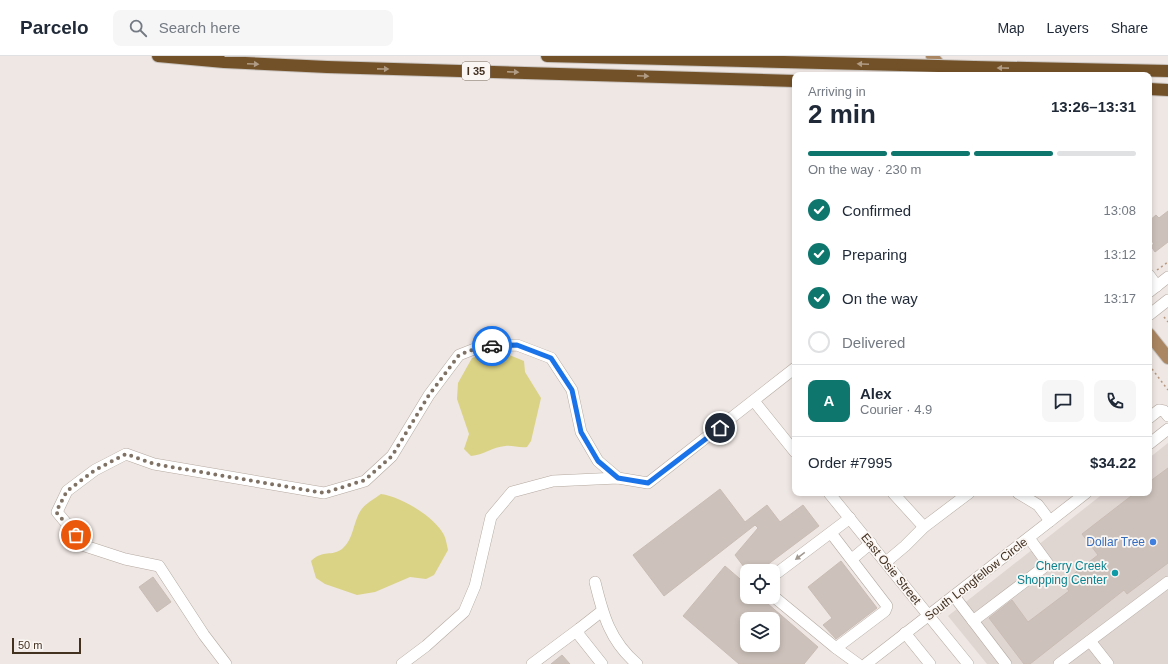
<!DOCTYPE html>
<html lang="en">
<head>
<meta charset="utf-8">
<style>
  body { margin:0; font-family:Helvetica,sans-serif; background:#f6f6f7; color:#1f2937; height:100vh; display:flex; flex-direction:column; font-size:15px; white-space:nowrap }
  * { box-sizing:border-box; margin:0 }
  p { font-size:13px; color:#747a83 }
  .icon { flex:none; width:22px; height:22px; fill:none; stroke:currentColor; stroke-width:2; stroke-linecap:round; stroke-linejoin:round }
  .map { position:relative; flex:1; overflow:hidden }
  .details { position:absolute; left:792px; top:16px; width:360px; height:424px; display:flex; flex-direction:column; background:#fff; border-radius:8px; box-shadow:0 2px 6px #0003 }
  .details>* { flex:none }
  .controls { position:absolute; left:740px; top:508px; display:grid; gap:8px }
  .controls a { display:grid; place-items:center; width:40px; height:40px; border-radius:8px; background:#fff; box-shadow:0 2px 6px #0003; font-size:20px }
  .scale { position:absolute; left:12px; bottom:10px; width:69px; box-sizing:border-box; padding-left:4px; border:2px solid #433120; border-top:0; font-size:11px; line-height:14px; white-space:nowrap; color:#433120; -webkit-text-stroke:3px #faf6f4; paint-order:stroke }
  .pin { position:absolute; display:grid; place-items:center; width:34px; height:34px; color:#fff; margin:-17px; border:2px solid #fff; border-radius:50%; box-shadow:0 1px 4px #0007 }
  .courier { position:absolute; display:grid; place-items:center; width:40px; height:40px; margin:-20px; border:3px solid #1a73e8; border-radius:50%; background:#fff; color:#222; box-shadow:0 1px 5px #0007 }
  .head em { font-style:normal; font-weight:700 }
  .head div { display:flex; flex-direction:column-reverse }
  .head { display:flex; align-items:center; justify-content:space-between; height:68px; padding:0 16px }
  h1 { font-size:26px; font-weight:700; line-height:30px }
  .bar { display:grid; grid-template-columns:repeat(4,1fr); gap:6px 4px; align-content:center; height:48px; padding:0 16px }
  .bar i { height:5px; border-radius:3px; background:#e0e1e3 }
  .bar .active { background:#0f766e }
  .bar p { grid-column:span 4 }
  .line { display:flex; align-items:center; gap:10px; padding:0 16px; border-top:1px solid #e0e1e3 }
  .line div { flex:1 }
  .round { display:grid; place-items:center; flex:none; width:42px; height:42px; border-radius:8px; background:#f6f6f7 }
  ol { padding:0 16px; list-style:none }
  li { display:flex; align-items:center; gap:12px; height:44px }
  li p { margin-inline-start:auto }
  li .icon { padding:4px; border-radius:50%; background:#0f766e; color:#fff; stroke-width:4 }
  li:last-child { color:#747a83 }
  li i { width:22px; height:22px; border:2px solid #e0e1e3; border-radius:50% }
  header { display:flex; align-items:center; gap:24px; box-sizing:border-box; height:56px; padding:0 20px; background:#fff; border-bottom:1px solid #e0e1e3 }
  header strong { font-size:19px }
  nav { display:flex; gap:22px; margin-inline-start:auto; font-size:14px }
  .search { width:280px; height:36px; background:#f6f6f7; display:flex; align-items:center; gap:10px; box-sizing:border-box; padding:0 14px; border-radius:8px; color:#747a83; font-size:15px }
  .map>svg:first-child { display:block }
  .built { fill:#dfd5d1 }
  .water { fill:#dad285 }
  .building { fill:#cdc2bb; stroke:#c9bcb5; fill-rule:evenodd }
  .lines { fill:none; stroke-linecap:round; stroke-linejoin:round }
  .minor-casing { stroke:#b5a9a1; stroke-width:12 }
  .major-casing { stroke:#cac5c1; stroke-width:14 }
  .highway-casing { stroke:#cac5c1; stroke-width:14 }
  .path { stroke:#b69880; stroke-width:1.5; stroke-dasharray:2 3; stroke-linecap:butt }
  .minor { stroke:#fff; stroke-width:11 }
  .major { stroke:#aa8662; stroke-width:12 }
  .highway { stroke:#735128; stroke-width:12 }
  .highway-bridge-casing { stroke:#cac5c1; stroke-width:14; stroke-linecap:butt }
  .highway-bridge { stroke:#735128; stroke-width:12 }
  .oneway { fill:#b09b84 }
  .oneway2 { fill:#a19890 }
  .done { stroke:#7f7164; stroke-width:4; stroke-dasharray:0 7.2 }
  .route { stroke:#1a73e8; stroke-width:5 }
  .shop-dot { fill:#3f7fe0; stroke:#faf6f4; stroke-width:1.5 }
  .culture-dot { fill:#0f9aa8; stroke:#faf6f4; stroke-width:1.5 }
  .labels { text-anchor:middle; dominant-baseline:central; stroke-width:3.5; stroke-linejoin:round; paint-order:stroke }
  .shield { fill:#faf6f4; stroke:#7a6c60; stroke-width:1 }
  .shield-label { font-size:11px; font-weight:bold; fill:#433120 }
  .shop-label { font-size:12px; fill:#366cbe; stroke:#faf6f4; text-anchor:end }
  .culture-label { font-size:12px; fill:#0d838f; stroke:#faf6f4; text-anchor:end }
  .street-label { font-size:12px; fill:#433120; stroke:#faf6f4 }
</style>
</head>
<body>
<header>
<strong>Parcelo</strong>
<div class="search"><svg class="icon" aria-label="search" viewBox="0 0 24 24"><circle cx="10" cy="10" r="6"/><path d="M15 15l6 6"/></svg>Search here</div>
<nav><a>Map</a><a>Layers</a><a>Share</a></nav>
</header>
<div class="map">
<svg width="1168" height="608" viewBox="0 0 1168 608">
  <rect width="100%" height="100%" fill="#efe7e3"/>
  <path class="built" d="M1168 387V608H987L948 560 1104 437H1149V402Z"/>
  <g class="water">
    <path d="M488 297H504L524 305 525 316 541 342 531 385 527 391C519 392 512 389 505 390 493 391 483 399 471 400L464 393 469 378 457 343 458 327 472 302Z"/>
    <path d="M381 438C401 441 434 460 444 479 446 483 447 490 448 494L434 519 426 523 410 521 375 536 357 539 325 528 316 522 311 505C324 493 331 501 342 493 354 483 353 466 361 454 366 447 374 443 381 438Z"/>
  </g>
  <g class="building">
    <path d="M1168 155V186L1155 196 1151 190 1154 188 1149 181V165L1156 159 1159 162Z"/>
    <path d="M1168 412V507L1127 538 1124 534 1030 608H1024L989 562 1012 544 1028 566 1069 535 1062 527 1098 499 1082 478 1135 437H1149V426Z"/>
    <path d="M720 433 745 466 767 449 780 466 803 449 819 470 759 515H747L735 499 758 472 755 469 664 540 633 499Z"/>
    <path d="M841 505 877 552 836 583 823 569 832 562 808 531Z"/>
    <path d="M725 510 747 529V541H760L818 591 804 608H739L683 560ZM747 563H773V589H747Z"/>
    <path d="M153 521 171 546 157 556 139 531Z"/>
    <path d="M562 599 570 608H551Z"/>
  </g>
  <g class="lines">
    <defs>
      <g id="minor">
        <path d="M1149 219 1157 230"/>
        <path d="M1149 236 1168 221"/>
        <path d="M1149 259 1168 244"/>
        <path d="M754 345 795 396"/>
        <path d="M1149 362 1159 354 1164 355 1168 360"/>
        <path d="M1149 388 1168 373"/>
        <path d="M829 437 968 608"/>
        <path d="M893 437 924 471"/>
        <path d="M1018 437 1038 449 1050 465"/>
        <path d="M831 477 887 550 885 555 836 592"/>
        <path d="M852 503 871 487"/>
        <path d="M886 506 905 490 924 471 969 437"/>
        <path d="M773 520 850 462"/>
        <path d="M595 526C603 559 610 585 637 608"/>
        <path d="M773 540 836 592 858 608"/>
        <path d="M954 540 1006 608"/>
        <path d="M602 555 579 573V579L602 608"/>
        <path d="M973 565 1048 508 1029 482"/>
        <path d="M905 577 930 608"/>
        <path d="M1090 585 1108 608"/>
        <path d="M226 608 204 579 159 510 125 503 85 490 57 456 67 435 95 414 126 398 154 408 324 437 365 425 392 400 429 339 459 299 482 290 517 289 551 302 572 334 581 376 598 405 618 422"/>
        <path d="M402 608 426 590 464 556 475 530 491 461 512 436 553 425 618 422 648 427 795 312"/>
        <path d="M532 608 579 573"/>
        <path d="M866 608 1086 437"/>
        <path d="M1059 608 1168 526"/>
      </g>
      <g id="major">
        <path d="M932 0 947 19"/>
        <path d="M1149 278 1168 302"/>
      </g>
      <g id="highway">
        <path d="M158 0 224 6 327 11 795 25"/>
        <path d="M547 0 902 9"/>
        <path d="M974 11 1168 15"/>
        <path d="M1149 33 1168 34"/>
      </g>
    </defs>
    <use href="#minor" class="minor-casing"/>
    <use href="#major" class="major-casing"/>
    <use href="#highway" class="highway-casing"/>
    <g class="path">
      <path d="M1157 214 1168 206"/>
      <path d="M1164 261 1168 266"/>
      <path d="M1149 309 1168 334"/>
    </g>
    <use href="#minor" class="minor"/>
    <use href="#major" class="major"/>
    <use href="#highway" class="highway"/>
    <defs>
      <path id="highway-bridge" d="M902 9 974 11"/>
    </defs>
    <use href="#highway-bridge" class="highway-bridge-casing"/>
    <use href="#highway-bridge" class="highway-bridge"/>
  </g>
  <defs><path id="oneway-solid" d="M-6-.8H1V-3.2L6.5 0L1 3.2V.8H-6Z"/></defs>
  <g class="oneway">
    <use href="#oneway-solid" transform="translate(253 8) rotate(3)"/>
    <use href="#oneway-solid" transform="translate(863 8) rotate(-178)"/>
    <use href="#oneway-solid" transform="translate(1003 12) rotate(-179)"/>
    <use href="#oneway-solid" transform="translate(383 13) rotate(1)"/>
    <use href="#oneway-solid" transform="translate(513 16) rotate(2)"/>
    <use href="#oneway-solid" transform="translate(643 20) rotate(2)"/>
  </g>
  <use class="oneway2" href="#oneway-solid" transform="translate(800 500) rotate(143)"/>
  <g class="lines">
    <path class="done" d="M76 479 56 456 67 435 95 414 126 398 154 408 324 437 365 424 392 400 429 339 459 299 482 290H492"/>
    <path class="route" d="M492 290 517 289 551 302 572 334 581 376 598 405 618 422 648 427 720 372"/>
  </g>
  <circle class="shop-dot" cx="1153" cy="486" r="4"/>
  <circle class="culture-dot" cx="1115" cy="517" r="4"/>
  <g class="labels">
    <rect class="shield" x="462" y="6" width="28" height="18" rx="3"/>
    <g class="shield-label">
      <text x="476" y="15">I 35</text>
    </g>
    <g class="shop-label">
      <text x="1145" y="486">Dollar Tree</text>
    </g>
    <g class="culture-label">
      <text x="1107" y="510">Cherry Creek<tspan x="1107" dy="14">Shopping Center</tspan></text>
    </g>
    <g class="street-label">
      <text transform="translate(891 513) rotate(51)">East Osie Street</text>
      <text transform="translate(976 523) rotate(-38)">South Longfellow Circle</text>
    </g>
  </g>
</svg>
<div class="controls">
<a><svg class="icon" aria-label="locate" viewBox="0 0 24 24"><circle cx="12" cy="12" r="6"/><path d="M12 2v4M12 18v4M2 12h4M18 12h4"/></svg></a>
<a><svg class="icon" aria-label="layers" viewBox="0 0 24 24"><path d="M12 4l9 5-9 5-9-5zM3 14l9 5 9-5"/></svg></a>
</div>
<div class="scale">50 m</div>
<div class="pin" style="left:76px;top:479px;background:#ea580c"><svg class="icon" aria-label="bag" viewBox="0 0 24 24"><path d="M5 8h14l-1 12H6zM9 8a3 3 0 0 1 6 0"/></svg></div>
<div class="pin" style="left:720px;top:372px;background:#1f2937"><svg class="icon" aria-label="home" viewBox="0 0 24 24"><path d="M3 11l9-7 9 7M6 9v11h12V9"/></svg></div>
<div class="courier" style="left:492px;top:290px"><svg class="icon" aria-label="car" viewBox="0 0 24 24"><path d="M5 17H2v-5l4-1 3-4h7l3 4 3 1v5h-3M9 17h6M6 11h13"/><circle cx="7" cy="17" r="2"/><circle cx="17" cy="17" r="2"/></svg></div>
<section class="details">
<div class="head"><div><h1>2 min</h1><p>Arriving in</p></div><em>13:26–13:31</em></div>
<div class="bar"><i class="active"></i><i class="active"></i><i class="active"></i><i></i><p>On the way · 230 m</p></div>
<ol>
<li><svg class="icon" aria-label="check" viewBox="0 0 24 24"><path d="M5 12l5 5 9-10"/></svg>Confirmed<p>13:08</p></li>
<li><svg class="icon" aria-label="check" viewBox="0 0 24 24"><path d="M5 12l5 5 9-10"/></svg>Preparing<p>13:12</p></li>
<li><svg class="icon" aria-label="check" viewBox="0 0 24 24"><path d="M5 12l5 5 9-10"/></svg>On the way<p>13:17</p></li>
<li><i></i>Delivered</li>
</ol>
<div class="line" style="height:72px"><b class="round" style="background:#0f766e;color:#fff">A</b><div><b>Alex</b><p>Courier · 4.9</p></div><a class="round"><svg class="icon" aria-label="chat" viewBox="0 0 24 24"><path d="M4 5h16v11H9l-5 4z"/></svg></a><a class="round"><svg class="icon" aria-label="phone" viewBox="0 0 24 24"><path d="M5 4h4l2 5-3 2q2 4 5 5l2-3 5 2v4C11 20 4 13 5 4z"/></svg></a></div>
<div class="line" style="height:52px"><div>Order #7995</div><b>$34.22</b></div>
</section>
</div>
</body>
</html>
